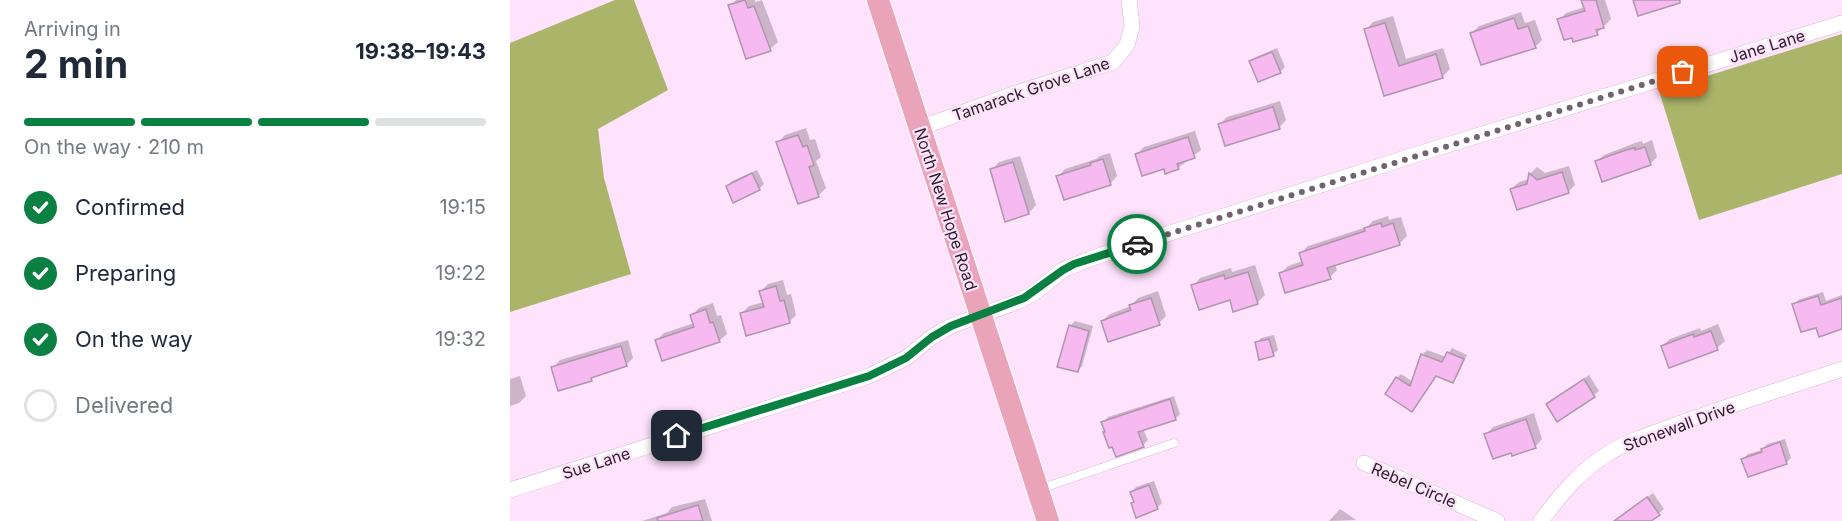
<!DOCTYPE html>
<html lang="en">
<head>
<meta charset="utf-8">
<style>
  body { margin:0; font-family:Inter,sans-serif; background:#f2f2f3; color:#1f2937; height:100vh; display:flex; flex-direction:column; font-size:22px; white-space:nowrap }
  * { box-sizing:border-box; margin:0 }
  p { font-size:20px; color:#747a83 }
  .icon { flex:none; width:33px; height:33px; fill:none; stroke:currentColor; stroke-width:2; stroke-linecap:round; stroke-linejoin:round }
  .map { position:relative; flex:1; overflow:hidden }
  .sheet { display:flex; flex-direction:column; background:#fff; width:510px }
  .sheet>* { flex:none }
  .pin { position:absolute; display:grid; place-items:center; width:51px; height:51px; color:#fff; margin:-26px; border-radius:12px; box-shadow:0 3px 9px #0006 }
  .courier { position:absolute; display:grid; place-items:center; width:60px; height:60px; margin:-30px; border:4px solid #0b8043; border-radius:50%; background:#fff; color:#222; box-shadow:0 2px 8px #0007 }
  .overview em { font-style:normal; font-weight:700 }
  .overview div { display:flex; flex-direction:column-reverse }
  .overview { display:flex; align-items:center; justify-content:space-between; height:102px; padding:0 24px }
  h1 { font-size:39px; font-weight:700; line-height:45px }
  .bar { display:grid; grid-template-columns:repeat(4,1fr); gap:9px 6px; align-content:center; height:72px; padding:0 24px }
  .bar i { height:8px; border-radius:4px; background:#e0e1e3 }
  .bar .active { background:#0b8043 }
  .bar p { grid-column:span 4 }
  ol { padding:0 24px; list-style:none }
  li { display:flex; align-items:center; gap:18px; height:66px }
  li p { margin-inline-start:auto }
  li .icon { padding:6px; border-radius:50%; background:#0b8043; color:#fff; stroke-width:4 }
  li:last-child { color:#747a83 }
  li i { width:33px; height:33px; border:3px solid #e0e1e3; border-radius:50% }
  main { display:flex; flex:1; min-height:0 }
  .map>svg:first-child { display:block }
  .forest { fill:#aab56a }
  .shadow { fill:#0003 }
  .building { fill:#f6baf1; stroke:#b095ae; stroke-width:1.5 }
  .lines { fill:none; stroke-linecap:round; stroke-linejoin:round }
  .service-casing { stroke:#d7bbd4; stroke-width:9 }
  .minor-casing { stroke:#d7bbd4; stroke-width:16 }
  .primary-casing { stroke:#fff; stroke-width:24 }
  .service { stroke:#fff; stroke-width:8 }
  .minor { stroke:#fff; stroke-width:15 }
  .primary { stroke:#eaa4ba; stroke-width:22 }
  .done { stroke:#736271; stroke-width:6; stroke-dasharray:0 10.8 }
  .route { stroke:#0b8043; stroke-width:8 }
  .labels { text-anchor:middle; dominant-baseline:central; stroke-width:4.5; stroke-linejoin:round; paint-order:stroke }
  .street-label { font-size:16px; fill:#271d26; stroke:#ffe2fc }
</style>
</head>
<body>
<main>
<section class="sheet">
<div class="overview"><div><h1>2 min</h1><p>Arriving in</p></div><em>19:38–19:43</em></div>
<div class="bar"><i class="active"></i><i class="active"></i><i class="active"></i><i></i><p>On the way · 210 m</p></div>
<ol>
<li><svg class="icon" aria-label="check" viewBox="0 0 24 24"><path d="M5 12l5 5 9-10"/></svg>Confirmed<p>19:15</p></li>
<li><svg class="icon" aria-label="check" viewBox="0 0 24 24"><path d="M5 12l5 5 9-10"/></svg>Preparing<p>19:22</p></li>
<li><svg class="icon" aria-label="check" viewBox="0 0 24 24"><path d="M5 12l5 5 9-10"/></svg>On the way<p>19:32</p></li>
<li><i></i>Delivered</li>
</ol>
</section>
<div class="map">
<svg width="1332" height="521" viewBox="0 0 1332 521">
  <rect width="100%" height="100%" fill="#ffe2fc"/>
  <g class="forest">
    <path d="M105 0H124L158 90 88 129 94 178 121 274 0 312V43Z"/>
    <path d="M1332 34V174L1189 220 1149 91Z"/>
  </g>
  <g class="shadow">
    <path d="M226 0H245V2L252 0 268 42 260 49 237 57 220 6Z"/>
    <path d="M1073 0H1095L1101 19 1087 33 1049 20 1056 13 1075 7Z"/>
    <path d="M1011 12 1015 23 1025 20 1032 40 1025 47 962 33 969 26Z"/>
    <path d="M883 16 896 59 933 48 940 69 933 76 875 94 856 30 863 22Z"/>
    <path d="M767 48 775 67 770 72 741 61 746 57Z"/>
    <path d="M770 101 776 120 769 128 710 124 717 117Z"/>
    <path d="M296 128 300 140 305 139 311 157 306 161 316 188 308 196 268 143 275 135Z"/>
    <path d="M685 131 691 150 668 168 655 167 627 154 634 147Z"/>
    <path d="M1142 140 1147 157 1140 164 1086 162 1094 155 1125 143 1132 141 1133 144Z"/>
    <path d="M600 153 607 176 600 184 548 177 555 169 586 159 590 156Z"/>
    <path d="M510 156 526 205 519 213 482 170 489 162Z"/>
    <path d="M1059 166 1065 185 1058 192 1001 189 1009 182 1019 179 1020 174 1027 167 1035 173Z"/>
    <path d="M247 170 254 184 249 189 217 186 222 181Z"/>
    <path d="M878 216 879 220 891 217 897 236 889 244 825 264 827 270 820 277 771 273 778 266 793 261 791 253 798 246 857 227 863 221Z"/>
    <path d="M745 265 755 295 747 303 721 298 683 286 690 278 721 268 722 272Z"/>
    <path d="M273 280 277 295 281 294 286 315 279 322 231 314 239 306 254 302 251 291 258 284Z"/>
    <path d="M648 291 656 316 649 323 592 321 600 314 621 306 628 298Z"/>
    <path d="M1313 292 1316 301 1332 295V328L1307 326 1284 305 1288 300Z"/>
    <path d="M203 303 207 316 211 315 217 334 209 341 147 340 154 333 184 323 182 315 189 308Z"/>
    <path d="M565 321 583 326 572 366 568 371 560 326Z"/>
    <path d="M1208 324 1215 341 1207 348 1152 346 1160 339 1190 328 1191 331Z"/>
    <path d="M764 335 768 350 763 354 747 343 751 338Z"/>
    <path d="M118 340 123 358 116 365 85 375 81 379 43 368 50 360Z"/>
    <path d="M942 348 957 355 947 377 943 381 927 374 902 410 887 378 891 374 903 382 912 355 917 350 936 357Z"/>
    <path d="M1079 375 1089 391 1048 420 1037 405Z"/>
    <path d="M10 376 16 396 9 403 0 406V379Z"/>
    <path d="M664 396 670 414 665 419 633 429 638 440 633 445 597 431 593 422 598 417Z"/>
    <path d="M1024 413 1032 439 1025 447 976 435 983 427Z"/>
    <path d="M1275 439 1281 458 1276 463 1233 459 1238 454 1252 450 1257 444Z"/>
    <path d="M644 481 652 503 647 508 622 503 625 501 622 492 626 487Z"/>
    <path d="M1143 493 1154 509 1139 521H1111L1114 514Z"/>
    <path d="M195 499 202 521H132L157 513 162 507Z"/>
    <path d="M830 509 846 520 819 521Z"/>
  </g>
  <g class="building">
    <path d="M235 0 238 8 244 6 261 51 236 59 218 5Z"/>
    <path d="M1071 0H1086L1094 28 1086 30 1088 35 1063 42 1062 38 1054 40 1047 19 1075 11Z"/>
    <path d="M1123 0H1170V3L1128 16Z"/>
    <path d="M1004 18 1008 29 1018 26 1026 48 971 65 960 33Z"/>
    <path d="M875 23 889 66 926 54 933 78 874 96 854 29Z"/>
    <path d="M762 52 771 73 748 82 739 61Z"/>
    <path d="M763 107 770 129 715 146 708 124Z"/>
    <path d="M288 135 293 147 297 145 304 165 299 167 309 197 288 204 266 142Z"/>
    <path d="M678 137 685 158 667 164 669 169 655 174 654 169 632 176 625 154Z"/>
    <path d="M1135 147 1141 165 1092 182 1085 161 1116 150 1125 148V150Z"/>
    <path d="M593 159 601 185 554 200 546 176 581 165 580 163Z"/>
    <path d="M503 162 519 214 495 222 480 169Z"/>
    <path d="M1052 172 1059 193 1007 210 1000 189 1017 184 1019 173 1027 180Z"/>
    <path d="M242 173 250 190 223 203 216 186Z"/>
    <path d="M871 223 872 227 883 223 890 245 817 268 821 279 775 293 769 273 793 265 789 253 855 231 854 228Z"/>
    <path d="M738 272 748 304 723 312 720 300 689 310 681 285 714 275 715 279Z"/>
    <path d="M266 286 270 301 274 300 280 323 236 336 230 313 254 307 249 291Z"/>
    <path d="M1308 296 1311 305 1332 298V329L1309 337 1306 328 1291 332 1282 304Z"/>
    <path d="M641 298 650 325 598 342 591 321 621 310 619 305Z"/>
    <path d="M196 309 200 323 203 322 210 342 152 361 145 340 184 327 180 315Z"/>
    <path d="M559 325 579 331 568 372 547 367Z"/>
    <path d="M1201 331 1208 350 1159 368 1151 346 1183 334 1184 337Z"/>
    <path d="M759 339 764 356 749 360 745 342Z"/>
    <path d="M111 346 117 366 81 378 82 381 48 391 41 367Z"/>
    <path d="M937 352 954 359 943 383 926 376 902 412 875 394 886 377 900 386 911 354 932 362Z"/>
    <path d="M1074 379 1085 397 1047 422 1036 404Z"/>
    <path d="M660 399 666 420 628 432 634 447 606 457 602 447 599 448 593 432H595L591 422Z"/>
    <path d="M1016 419 1026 448 1002 456 1001 453 983 459 974 434Z"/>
    <path d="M1270 442 1277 464 1238 477 1231 459 1252 452 1251 449Z"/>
    <path d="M639 485 648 509 626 518 621 503 624 502 620 492Z"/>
    <path d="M1137 497 1150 515 1141 521H1104Z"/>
    <path d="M188 505 193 521H148L147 518Z"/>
  </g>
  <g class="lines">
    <defs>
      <path id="service" d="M530 489 664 443"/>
      <g id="minor">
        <path d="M410 128 506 93 603 62 617 45 622 26 619 0"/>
        <path d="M854 463 987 521"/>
        <path d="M0 490 359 376 396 358 422 337 441 326 507 302 524 293 553 270 582 258 908 154 1332 23"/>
        <path d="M1031 521C1050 495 1071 470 1099 453 1120 440 1147 432 1171 423 1224 404 1278 387 1332 369"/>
      </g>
      <path id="primary" d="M368 0 538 521"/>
    </defs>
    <use href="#service" class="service-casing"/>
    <use href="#minor" class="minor-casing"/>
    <use href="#primary" class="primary-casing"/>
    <use href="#service" class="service"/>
    <use href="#minor" class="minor"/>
    <use href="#primary" class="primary"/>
  </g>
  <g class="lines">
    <path class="done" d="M627 244 1173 72"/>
    <path class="route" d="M167 436 359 376 396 358 422 337 441 326 514 298 553 270 564 264 627 244"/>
  </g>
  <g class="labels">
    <g class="street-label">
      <text transform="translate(1257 46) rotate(-17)">Jane Lane</text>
      <text transform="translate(521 89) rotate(-19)">Tamarack Grove Lane</text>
      <text transform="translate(436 209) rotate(72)">North New Hope Road</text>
      <text transform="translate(1169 426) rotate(-20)">Stonewall Drive</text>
      <text transform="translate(86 463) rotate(-18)">Sue Lane</text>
      <text transform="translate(904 485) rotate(23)">Rebel Circle</text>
    </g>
  </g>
</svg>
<div class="pin" style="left:1173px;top:72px;background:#ea580c"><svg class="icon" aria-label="bag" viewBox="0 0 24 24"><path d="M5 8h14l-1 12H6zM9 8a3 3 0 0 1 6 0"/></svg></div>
<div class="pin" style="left:167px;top:436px;background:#1f2937"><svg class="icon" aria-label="home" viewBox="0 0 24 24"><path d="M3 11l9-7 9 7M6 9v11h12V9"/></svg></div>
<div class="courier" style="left:627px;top:244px"><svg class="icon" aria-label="car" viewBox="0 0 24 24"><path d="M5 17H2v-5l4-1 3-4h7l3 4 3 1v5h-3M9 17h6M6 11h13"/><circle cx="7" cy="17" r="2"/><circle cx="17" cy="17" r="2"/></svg></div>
</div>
</main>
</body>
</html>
